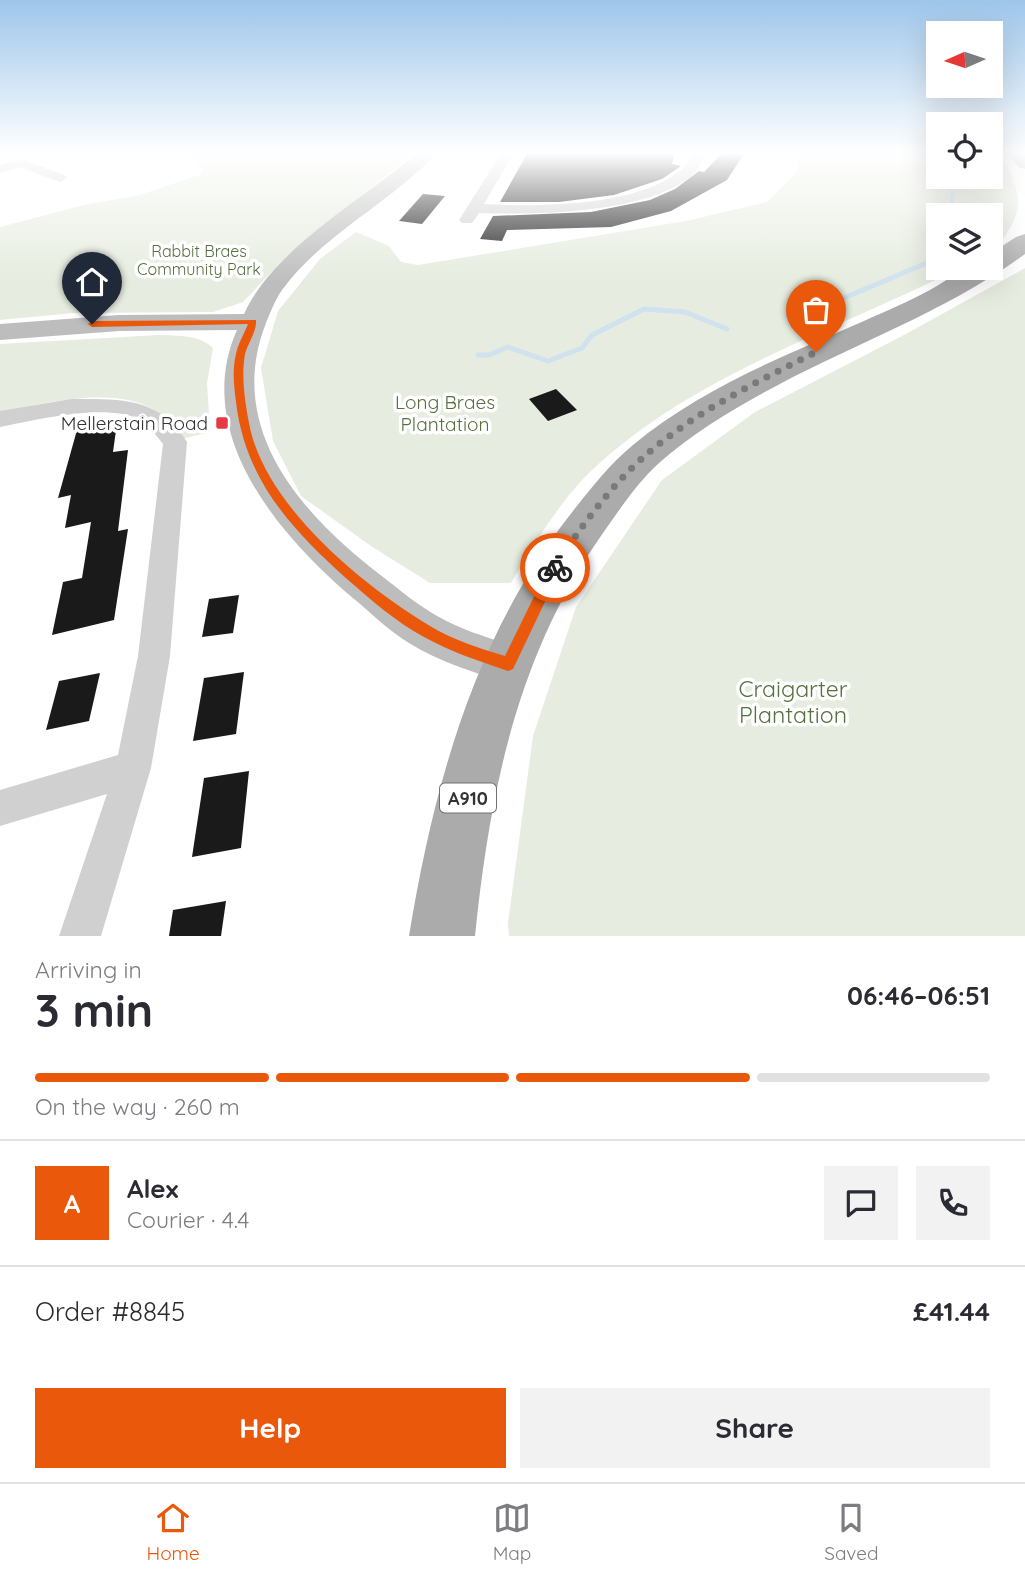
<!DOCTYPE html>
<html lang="en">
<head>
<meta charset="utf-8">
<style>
  body { margin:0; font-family:Quicksand,sans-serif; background:#f2f2f3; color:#2b2b33; height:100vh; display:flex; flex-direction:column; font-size:26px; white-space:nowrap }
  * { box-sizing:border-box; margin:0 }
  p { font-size:23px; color:#7c7c81 }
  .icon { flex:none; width:38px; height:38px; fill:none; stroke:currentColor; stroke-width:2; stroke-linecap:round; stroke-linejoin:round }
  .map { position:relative; height:936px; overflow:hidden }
  .sheet { display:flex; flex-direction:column; background:#fff; flex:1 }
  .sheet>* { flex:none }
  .needle { width:46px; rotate:267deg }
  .tools { position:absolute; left:926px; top:21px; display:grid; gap:14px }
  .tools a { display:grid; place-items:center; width:77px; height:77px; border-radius:0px; background:#fff; box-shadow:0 7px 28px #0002; font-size:35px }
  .pin { position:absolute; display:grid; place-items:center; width:60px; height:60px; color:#fff; margin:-72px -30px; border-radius:50% 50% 50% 0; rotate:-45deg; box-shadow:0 0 7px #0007 }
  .pin .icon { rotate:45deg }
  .courier { position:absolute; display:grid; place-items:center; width:70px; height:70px; margin:-35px; border:5px solid #ea580c; border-radius:50%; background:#fff; color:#222; box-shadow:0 2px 9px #0007 }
  .overview em { font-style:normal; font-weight:700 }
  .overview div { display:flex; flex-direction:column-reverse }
  .overview { display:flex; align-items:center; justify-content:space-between; height:119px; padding:0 35px }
  h1 { font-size:46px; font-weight:700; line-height:52px }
  .bar { display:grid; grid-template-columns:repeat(4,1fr); gap:10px 7px; align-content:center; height:84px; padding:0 35px }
  .bar i { height:9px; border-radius:5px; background:#e1e1e2 }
  .bar .current { background:#ea580c }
  .bar p { grid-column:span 4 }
  .line { display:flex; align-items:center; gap:18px; padding:0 35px; border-top:2px solid #e1e1e2 }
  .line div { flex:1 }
  .round { display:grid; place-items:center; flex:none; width:74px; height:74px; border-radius:0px; background:#f2f2f3 }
  .button { display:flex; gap:14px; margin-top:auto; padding:14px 35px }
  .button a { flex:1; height:80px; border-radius:0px; background:#ea580c; color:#fff; font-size:28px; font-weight:700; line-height:80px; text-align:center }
  .button a+a { background:#f2f2f3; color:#2b2b33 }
  .tabs { display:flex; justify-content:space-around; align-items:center; height:98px; border-top:2px solid #e1e1e2; background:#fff; font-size:19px; color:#7c7c81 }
  .tabs a { display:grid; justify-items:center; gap:4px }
  .tabs .current { color:#ea580c }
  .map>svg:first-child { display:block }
  .green { fill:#e6ecdf }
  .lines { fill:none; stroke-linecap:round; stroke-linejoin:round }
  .stream-far1 { stroke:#cfe2ee; stroke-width:4.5 }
  .stream { stroke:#cfe2ee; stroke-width:5 }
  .building { fill:#1a1a1a }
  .street { fill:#d0d0d0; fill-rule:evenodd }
  .secondary { fill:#bdbdbd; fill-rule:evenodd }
  .primary { fill:#ababab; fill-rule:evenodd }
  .route { fill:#ea580c }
  .done { stroke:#7a7a7a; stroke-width:7; stroke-dasharray:0 12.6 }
  .poi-dot { fill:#e63946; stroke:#fff; stroke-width:2.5 }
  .labels { text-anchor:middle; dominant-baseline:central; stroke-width:7; stroke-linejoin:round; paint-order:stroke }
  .far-park-label { font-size:16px; fill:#56703f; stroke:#fff }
  .shield { fill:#fff; stroke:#707070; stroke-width:2 }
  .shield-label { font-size:18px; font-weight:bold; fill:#333 }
  .park-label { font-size:19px; fill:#56703f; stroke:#fff }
  .poi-label { font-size:19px; fill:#333; stroke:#fff; text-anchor:end }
  .near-park-label { font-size:23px; fill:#56703f; stroke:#fff }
</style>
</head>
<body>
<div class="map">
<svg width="1025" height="936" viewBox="0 0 1025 936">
  <rect width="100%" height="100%" fill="#fff"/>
  <g class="green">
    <path d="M194 152H415L280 263 243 302 213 312 74 313 0 320V227L84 205 140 195 201 174 203 169 192 157Z"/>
    <path d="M800 152H938V177H990L991 152H1000C1025 196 1025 217 991 252L990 215H938V268H960C835 331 696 373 592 470 562 498 532 547 511 583H430L371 546 301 496 273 441 261 368 278 311 320 259 356 232 389 246 401 262 418 265 686 221 767 202 796 173Z"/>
    <path d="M1025 268V936H509L508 923 533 736 576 607 662 480 755 412 904 335Z"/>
    <path d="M159 335C177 336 199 334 213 348L207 383 210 432 178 440C156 374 50 402 0 412V344Z"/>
  </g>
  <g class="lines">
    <path class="stream-far1" d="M952 215 953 177"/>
    <g class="stream">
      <path d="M825 306 929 262 938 248"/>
      <path d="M478 355H489L508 347 548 361 582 348 592 335 644 309 685 312 727 329"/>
    </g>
  </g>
  <g class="building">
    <path d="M528 152H675L672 164 681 166 662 179 614 195 559 202H500Z"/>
    <path d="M723 152H745L727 180 671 211 611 227 507 230 502 241 480 239 493 216 591 212 650 200 675 189 699 171 704 172Z"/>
    <path d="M423 194 445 196 422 224 399 221Z"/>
    <path d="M556 389 577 410 548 421 529 399Z"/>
    <path d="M117 423 113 452 128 450 118 531 128 529 114 620 52 635 63 582 82 578 91 522 65 528 71 495 58 498 77 430Z"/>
    <path d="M239 595 233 633 202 637 209 599Z"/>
    <path d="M244 672 236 734 193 741 204 678Z"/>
    <path d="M100 673 89 721 46 730 59 681Z"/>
    <path d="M249 771 241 848 192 857 204 778Z"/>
    <path d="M226 901 221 936H169L173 910Z"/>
  </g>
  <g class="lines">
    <g class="street">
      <path d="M502 152H514L484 204C539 207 639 207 682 169 687 165 691 157 695 152H707C703 159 699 169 693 174 650 214 534 215 479 213L472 223H462L459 220Z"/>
      <path d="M21 159 65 175 67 178 60 182 20 167 0 173V165Z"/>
      <path d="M71 399C119 399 159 396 187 442L170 656 151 768 101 936H59L107 794 0 826V790L118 755 138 656 163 444C157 437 149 424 141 420 107 402 36 420 0 427V411Z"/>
    </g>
    <path class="secondary" d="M418 152H437C428 164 414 175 402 185 362 218 313 247 282 290 275 300 271 311 266 323 224 430 303 516 383 577 401 591 419 606 439 617 465 632 495 639 523 650L529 664 523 678 508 684C475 672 439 662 409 643 391 632 375 617 359 603 283 541 190 435 237 330L119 331 0 340V324L119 315 244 314C274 248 363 200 418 152Z"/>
    <g class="primary">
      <path d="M1008 152H1025V169L1018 167Z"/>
      <path d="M1025 234V254C949 310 861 341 778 385 736 407 694 432 659 463 637 483 620 509 603 533 517 655 490 791 475 936H409C434 784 475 634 573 511 591 488 610 464 633 445 694 394 769 362 841 331 870 318 900 306 928 291 941 284 956 273 969 268 975 266 984 268 990 268V254L1016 237Z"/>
    </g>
  </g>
  <linearGradient id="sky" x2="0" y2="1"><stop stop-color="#9ec6ea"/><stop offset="0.54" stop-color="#fff"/><stop offset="1" stop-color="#fff" stop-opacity="0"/></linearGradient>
  <rect width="1025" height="283" fill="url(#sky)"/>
  <path class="route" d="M256 320C257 331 248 343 245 354 241 377 245 401 249 423 264 505 362 585 430 626 453 640 479 648 505 656L550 564H559L561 568 513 669 508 671C479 661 451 652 424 637 396 622 370 599 347 579 291 529 245 479 236 402 234 386 232 370 236 354 238 344 244 334 248 324L92 327 88 324 92 321Z"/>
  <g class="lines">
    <path class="done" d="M555 568C577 531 613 483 646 455 696 411 757 382 816 352"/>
  </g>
  <rect class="poi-dot" x="215" y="416" width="14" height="14" rx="3.5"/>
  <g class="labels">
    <g class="far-park-label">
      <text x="199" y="251">Rabbit Braes<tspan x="199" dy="18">Community Park</tspan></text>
    </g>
    <rect class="shield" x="440" y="783.5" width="56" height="29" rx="5"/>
    <g class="shield-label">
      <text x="468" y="798">A910</text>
    </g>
    <g class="park-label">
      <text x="445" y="402">Long Braes<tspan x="445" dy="22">Plantation</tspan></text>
    </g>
    <g class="poi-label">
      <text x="208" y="423">Mellerstain Road</text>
    </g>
    <g class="near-park-label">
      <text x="793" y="688">Craigarter<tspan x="793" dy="26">Plantation</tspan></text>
    </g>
  </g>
</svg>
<div class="tools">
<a><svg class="needle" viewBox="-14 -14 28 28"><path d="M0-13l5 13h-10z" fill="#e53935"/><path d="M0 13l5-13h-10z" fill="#7c7c81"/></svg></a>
<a><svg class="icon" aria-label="locate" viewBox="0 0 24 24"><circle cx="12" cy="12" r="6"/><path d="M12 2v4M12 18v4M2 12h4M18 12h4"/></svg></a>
<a><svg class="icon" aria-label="layers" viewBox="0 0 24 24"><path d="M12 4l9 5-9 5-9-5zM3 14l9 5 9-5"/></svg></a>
</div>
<div class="pin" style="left:816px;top:352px;background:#ea580c"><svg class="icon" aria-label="bag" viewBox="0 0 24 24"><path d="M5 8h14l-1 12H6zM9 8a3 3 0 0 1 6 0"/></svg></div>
<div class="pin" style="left:92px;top:324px;background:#1f2937"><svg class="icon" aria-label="home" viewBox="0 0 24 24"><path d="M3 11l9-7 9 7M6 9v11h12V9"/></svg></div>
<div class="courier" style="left:555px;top:568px"><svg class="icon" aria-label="bike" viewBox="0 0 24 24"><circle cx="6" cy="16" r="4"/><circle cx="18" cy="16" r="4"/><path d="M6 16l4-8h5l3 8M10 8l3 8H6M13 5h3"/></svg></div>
</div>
<section class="sheet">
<div class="overview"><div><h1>3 min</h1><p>Arriving in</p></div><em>06:46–06:51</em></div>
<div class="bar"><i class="current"></i><i class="current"></i><i class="current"></i><i></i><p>On the way · 260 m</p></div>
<div class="line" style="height:126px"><b class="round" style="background:#ea580c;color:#fff">A</b><div><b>Alex</b><p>Courier · 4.4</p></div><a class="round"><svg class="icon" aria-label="chat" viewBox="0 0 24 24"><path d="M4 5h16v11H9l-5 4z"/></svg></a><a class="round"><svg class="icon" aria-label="phone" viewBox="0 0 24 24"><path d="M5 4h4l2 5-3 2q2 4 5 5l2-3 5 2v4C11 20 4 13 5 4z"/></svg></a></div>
<div class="line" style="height:91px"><div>Order #8845</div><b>£41.44</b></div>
<div class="button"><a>Help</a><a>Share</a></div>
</section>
<nav class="tabs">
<a class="current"><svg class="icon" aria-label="home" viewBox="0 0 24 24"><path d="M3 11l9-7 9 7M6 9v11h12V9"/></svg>Home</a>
<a><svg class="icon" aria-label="map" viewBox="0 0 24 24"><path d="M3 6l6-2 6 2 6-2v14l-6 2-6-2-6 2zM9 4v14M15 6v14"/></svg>Map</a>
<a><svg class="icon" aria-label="saved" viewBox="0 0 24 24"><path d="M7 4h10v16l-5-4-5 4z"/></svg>Saved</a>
</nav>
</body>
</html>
